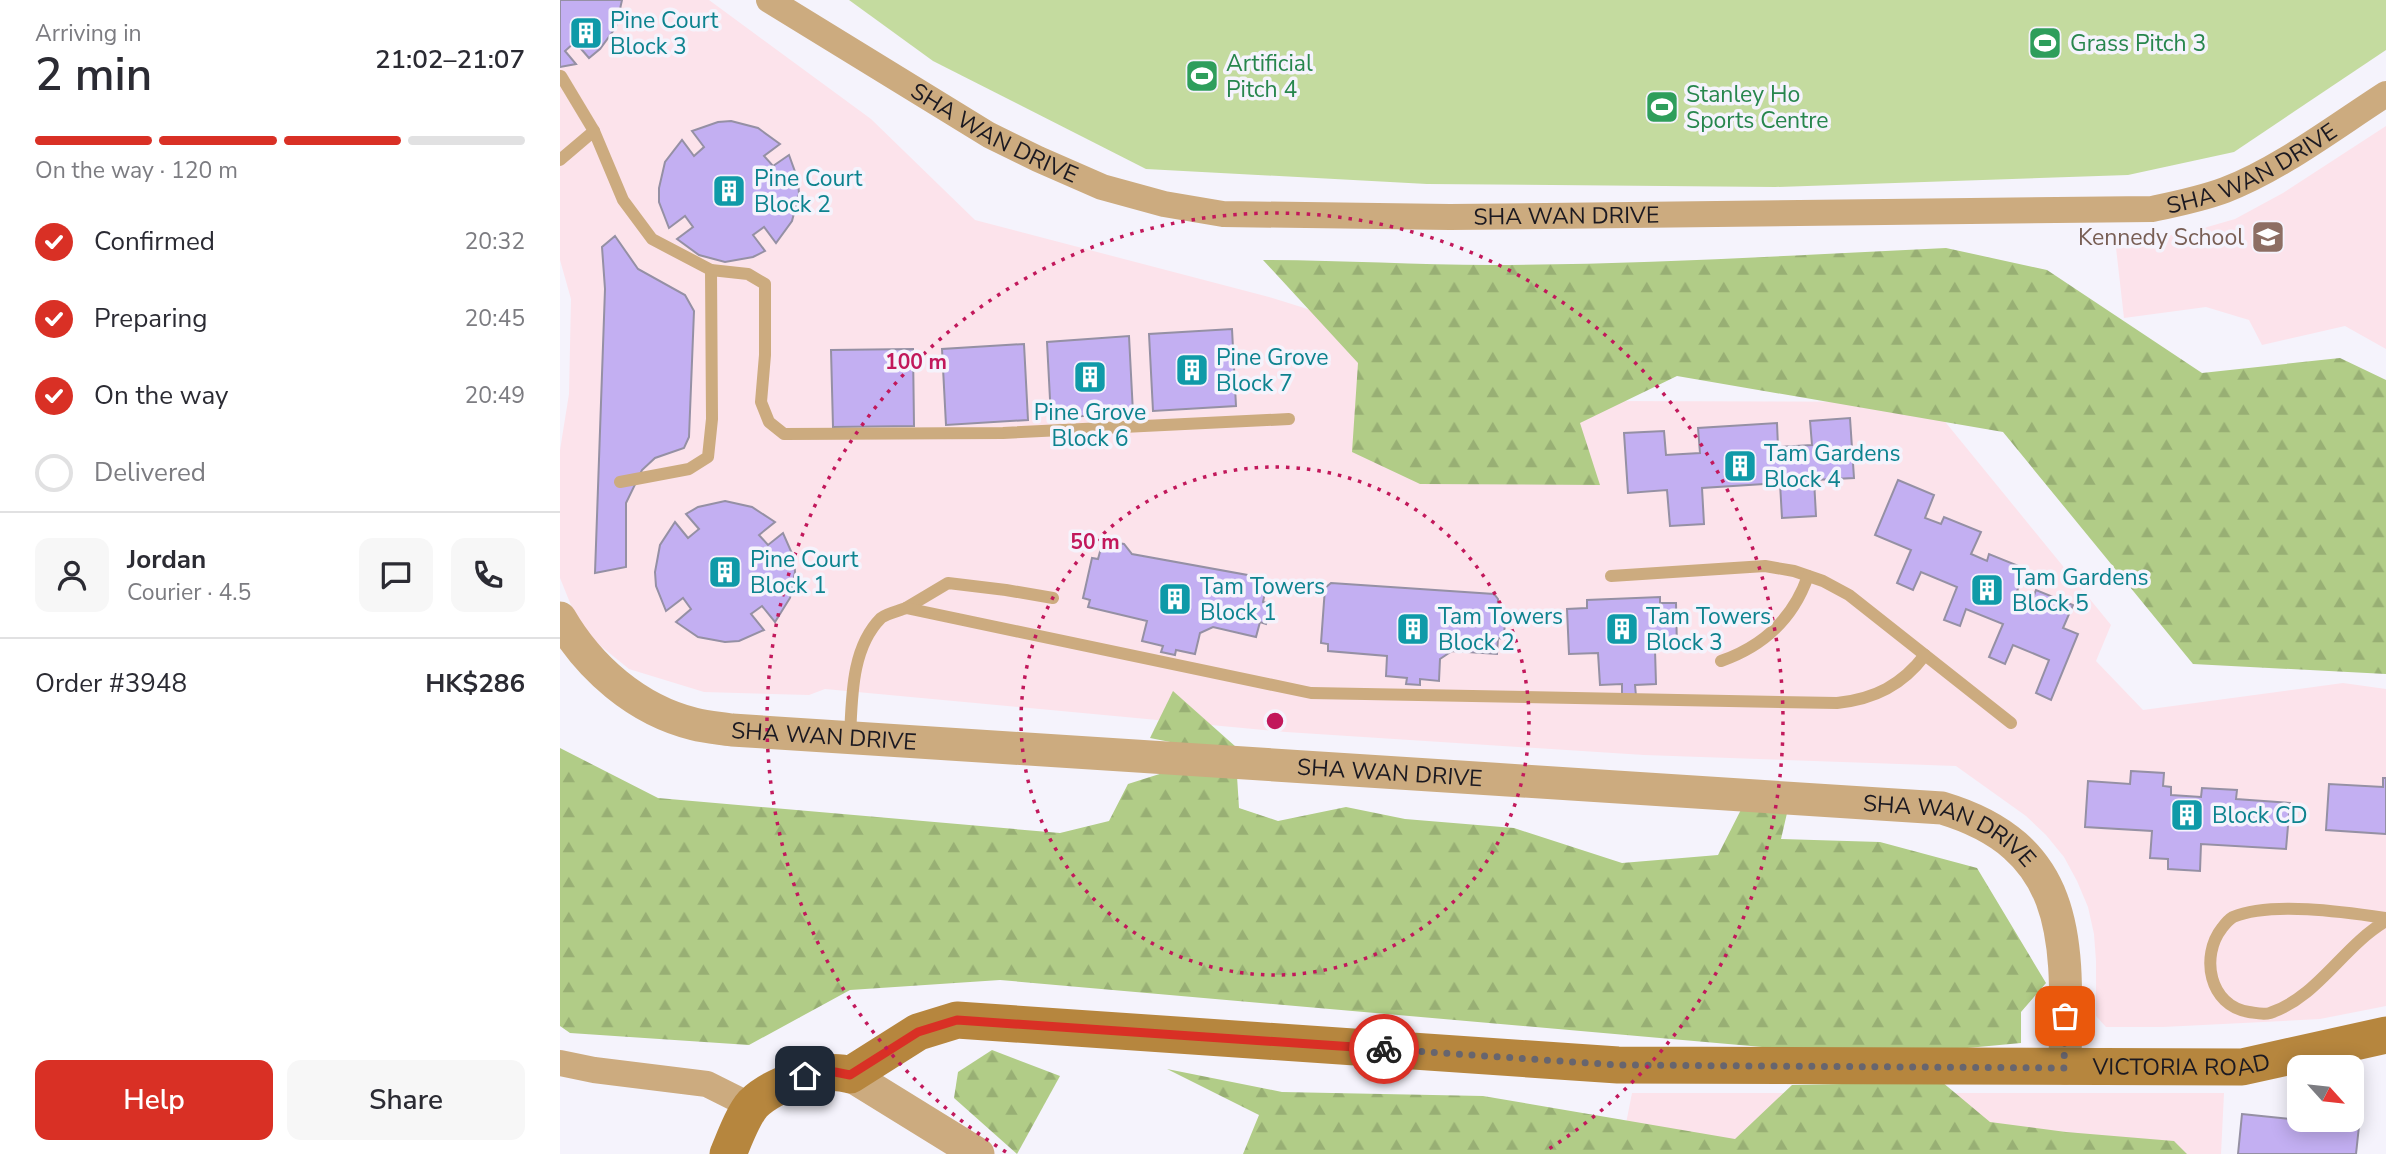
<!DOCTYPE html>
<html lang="en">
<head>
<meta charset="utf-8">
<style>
  body { margin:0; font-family:"Nunito Sans",sans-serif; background:#f7f7f7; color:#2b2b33; height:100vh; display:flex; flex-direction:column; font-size:26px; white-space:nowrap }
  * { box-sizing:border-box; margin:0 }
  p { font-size:23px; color:#7c7c81 }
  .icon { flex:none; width:38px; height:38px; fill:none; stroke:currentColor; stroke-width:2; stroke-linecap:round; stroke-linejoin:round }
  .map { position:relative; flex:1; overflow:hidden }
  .sheet { display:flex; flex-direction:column; background:#fff; width:560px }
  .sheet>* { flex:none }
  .needle { width:46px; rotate:117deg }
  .buttons { position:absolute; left:1727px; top:1055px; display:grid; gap:14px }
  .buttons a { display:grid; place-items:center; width:77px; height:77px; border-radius:14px; background:#fff; box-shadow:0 4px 18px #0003; font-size:35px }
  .pin { position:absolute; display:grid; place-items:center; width:60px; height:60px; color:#fff; margin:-30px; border-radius:14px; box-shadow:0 4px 10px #0006 }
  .courier { position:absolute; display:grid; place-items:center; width:70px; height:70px; margin:-35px; border:5px solid #d93025; border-radius:50%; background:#fff; color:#222; box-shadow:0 2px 9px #0007 }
  .head em { font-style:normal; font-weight:600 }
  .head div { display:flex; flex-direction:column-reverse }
  .head { display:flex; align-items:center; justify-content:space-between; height:119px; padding:0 35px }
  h1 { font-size:46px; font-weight:600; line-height:52px }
  .bar { display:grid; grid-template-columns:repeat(4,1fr); gap:10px 7px; align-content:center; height:84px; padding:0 35px }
  .bar i { height:9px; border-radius:5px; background:#e1e1e2 }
  .bar .selected { background:#d93025 }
  .bar p { grid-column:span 4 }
  .line { display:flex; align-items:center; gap:18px; padding:0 35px; border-top:2px solid #e1e1e2 }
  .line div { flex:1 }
  .round { display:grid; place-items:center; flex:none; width:74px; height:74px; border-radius:14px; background:#f7f7f7 }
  ol { padding:0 35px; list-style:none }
  li { display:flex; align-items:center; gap:21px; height:77px }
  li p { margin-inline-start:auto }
  li .icon { padding:7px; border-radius:50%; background:#d93025; color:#fff; stroke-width:4 }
  li:last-child { color:#7c7c81 }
  li i { width:38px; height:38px; border:4px solid #e1e1e2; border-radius:50% }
  .button { display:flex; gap:14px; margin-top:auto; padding:14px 35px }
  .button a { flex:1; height:80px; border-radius:14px; background:#d93025; color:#fff; font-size:28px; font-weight:600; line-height:80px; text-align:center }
  .button a+a { background:#f7f7f7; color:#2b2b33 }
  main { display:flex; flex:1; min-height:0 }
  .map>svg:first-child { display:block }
  .education { fill:#fce3eb }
  .forest { fill:url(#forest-firs) }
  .park { fill:#c4db9f }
  .building { fill:#c3aff2; stroke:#9590a4; stroke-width:2 }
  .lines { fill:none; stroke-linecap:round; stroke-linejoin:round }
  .service { stroke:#ccab7f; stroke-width:12 }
  .minor { stroke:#ccab7f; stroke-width:26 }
  .tertiary { stroke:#ccab7f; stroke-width:33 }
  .secondary { stroke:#b6863e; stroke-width:37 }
  .done { stroke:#67656e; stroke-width:7; stroke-dasharray:0 12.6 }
  .route { stroke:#d93025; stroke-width:9 }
  .ring { fill:none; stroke:#c2185b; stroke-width:3.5; stroke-dasharray:3.5 7 }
  .labels { text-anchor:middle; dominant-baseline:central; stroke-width:7; stroke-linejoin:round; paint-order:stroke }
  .culture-label { font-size:23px; fill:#0d838f; stroke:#f5f3fc; text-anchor:start }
  .leisure-label { font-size:23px; fill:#27864d; stroke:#f5f3fc; text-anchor:start }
  .street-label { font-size:23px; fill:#1b1921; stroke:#f5f3fc }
  .education-label { font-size:23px; fill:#785e54; stroke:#f5f3fc; text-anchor:end }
  .centre { fill:#c2185b; stroke:#f5f3fc; stroke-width:3.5 }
  .ring-label { font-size:21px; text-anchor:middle; font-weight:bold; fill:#c2185b; stroke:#f5f3fc; stroke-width:7; stroke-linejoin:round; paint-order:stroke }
</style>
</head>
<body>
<main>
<section class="sheet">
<div class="head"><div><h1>2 min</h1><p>Arriving in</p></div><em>21:02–21:07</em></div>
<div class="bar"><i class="selected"></i><i class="selected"></i><i class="selected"></i><i></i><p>On the way · 120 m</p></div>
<ol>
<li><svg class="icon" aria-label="check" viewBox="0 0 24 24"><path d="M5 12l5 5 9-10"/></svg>Confirmed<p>20:32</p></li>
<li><svg class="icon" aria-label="check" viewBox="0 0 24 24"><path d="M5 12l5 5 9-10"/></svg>Preparing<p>20:45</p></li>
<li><svg class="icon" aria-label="check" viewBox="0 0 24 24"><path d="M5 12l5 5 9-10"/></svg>On the way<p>20:49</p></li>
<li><i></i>Delivered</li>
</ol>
<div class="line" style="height:126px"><a class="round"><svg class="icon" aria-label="person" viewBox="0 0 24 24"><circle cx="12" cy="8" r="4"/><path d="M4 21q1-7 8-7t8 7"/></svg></a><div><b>Jordan</b><p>Courier · 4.5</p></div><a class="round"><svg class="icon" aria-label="chat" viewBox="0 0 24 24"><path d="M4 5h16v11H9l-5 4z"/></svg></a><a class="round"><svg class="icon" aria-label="phone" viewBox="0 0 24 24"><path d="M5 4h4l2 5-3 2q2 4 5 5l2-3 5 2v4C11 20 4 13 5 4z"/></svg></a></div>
<div class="line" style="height:91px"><div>Order #3948</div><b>HK$286</b></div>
<div class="button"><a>Help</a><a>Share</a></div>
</section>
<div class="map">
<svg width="1826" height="1154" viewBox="0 0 1826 1154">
  <defs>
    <pattern id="forest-firs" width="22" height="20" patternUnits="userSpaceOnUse" patternTransform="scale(1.75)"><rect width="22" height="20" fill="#b1cc87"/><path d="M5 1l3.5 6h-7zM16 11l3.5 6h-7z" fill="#98af74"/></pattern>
  </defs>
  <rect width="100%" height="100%" fill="#f5f3fc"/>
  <g class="education">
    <path d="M0 0H149L311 119 415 220 709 297 1042 401 1369 402 1551 625 1536 661 1583 710 1783 683 1826 689V1006L1760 1019 1603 1027H1546L1536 1016V961L1534 934 1528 907 1517 881 1504 857 1486 835 1466 816 1396 766 1084 755 726 732 265 689 249 695 144 692 69 669 21 630 0 578V450L9 394 11 299 0 260Z"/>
    <path d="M1826 126V349L1785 326 1702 345 1689 320 1646 307 1564 318 1555 239 1623 234 1675 219 1723 193Z"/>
    <path d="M1072 1093H1664L1661 1154H1060Z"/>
  </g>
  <g class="forest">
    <path d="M1386 248 1487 270 1642 373 1780 358 1826 380V674L1633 664 1443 432 1117 376 1020 423 1040 485 860 484 792 452 798 363 703 260C779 260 855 265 931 265 1082 265 1234 255 1386 248Z"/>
    <path d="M613 691 676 747V755L590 738Z"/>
    <path d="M0 748 98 798 500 833 549 821 568 784 609 771 677 776 679 808 718 821 786 807 845 819 954 828 1062 863 1158 855 1195 782 1234 783 1221 839 1320 842 1417 868 1486 983 1461 1012V1043L1343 1054 1202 1047 440 980 290 990 189 1045 10 1033 0 1026Z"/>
    <path d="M432 1050 500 1076 457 1154 394 1098 398 1072Z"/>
    <path d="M607 1069 722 1092 923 1096 1175 1139 1232 1085 1382 1082 1430 1122 1506 1132 1614 1141 1627 1154H683L699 1115Z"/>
  </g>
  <path class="park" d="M289 0H1826V50L1674 152 1568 175 1215 187 867 184 586 169 373 61Z"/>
  <g class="building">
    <path d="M0 0H62L56 27 40 49 29 58 15 42 5 51 16 64 0 67Z"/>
    <path d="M171 121 198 128 220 144 204 156 213 166 229 155 238 180 239 194 232 221 216 243 204 227 193 235 205 251 193 257 165 262 139 255 117 239 133 227 125 216 109 228 99 202V188L105 162 122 140 134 156 144 147 132 131 158 122Z"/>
    <path d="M55 236 78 269 125 295 134 311 129 437 124 448 95 458 82 470 66 503V567L35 573 45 289 42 247Z"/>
    <path d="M672 329 676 406 593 411 589 334Z"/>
    <path d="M569 336 573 413 491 418 487 342Z"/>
    <path d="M464 344 468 420 386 425 382 349Z"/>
    <path d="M353 349 354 426 273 427 271 350Z"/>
    <path d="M1290 418 1294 478 1254 480 1256 516 1222 518 1220 483 1142 488 1144 524 1110 526 1107 490 1068 493 1064 433 1104 431 1106 455 1140 453 1138 428 1217 423 1218 447 1252 445 1250 421Z"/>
    <path d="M1338 480 1374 495 1365 518 1381 524 1384 517 1421 532 1411 554 1427 561 1429 554 1466 569 1457 591 1473 598 1476 590 1513 605 1503 628 1518 634 1491 700 1476 693 1489 660 1453 645 1445 664 1429 657 1443 624 1406 609 1400 626 1384 620 1397 587 1361 572 1353 590 1337 583 1351 550 1315 535Z"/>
    <path d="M165 501 192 507 215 522 199 535 208 545 223 533 234 558 235 572 230 598 215 622 202 606 191 614 204 630 179 641 165 642 138 637 116 622 131 609 123 598 106 611 96 586 95 572 100 545 115 522 128 538 139 529 126 514 138 507Z"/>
    <path d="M552 542 564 544 572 554 704 578 707 583 703 602 711 604 706 624 700 622 696 637 653 627 640 633 635 654 616 650 615 655 601 652 603 646 582 641 587 621 528 607 530 600 523 598 532 558 538 559 541 548Z"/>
    <path d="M771 583 934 594 938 599 937 618 945 619 944 639 938 638 937 654 892 651 880 659 879 681 860 679V685L846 684 847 678 826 676 827 656 768 651V644L761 643 765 588Z"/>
    <path d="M1100 597V603H1116L1117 649 1095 650 1096 684 1075 685 1076 696 1062 697V684L1040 685 1038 653 1009 654 1007 609 1027 608V600Z"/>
    <path d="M1571 771 1604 773 1603 786 1611 787V795L1641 797 1642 788 1677 790 1676 799 1730 803 1726 849 1641 844 1640 871 1608 869V859L1590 858 1592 831 1525 827 1528 781 1570 784Z"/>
    <path d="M1823 778H1826V834L1766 830 1769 784 1823 787Z"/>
    <path d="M1682 1114 1799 1126 1796 1154H1678Z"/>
  </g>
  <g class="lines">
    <g class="service">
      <path d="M1 76 34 131"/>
      <path d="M0 160 34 131 63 200 92 239 151 270 152 419 148 457 129 469 60 482"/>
      <path d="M151 270 188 274 205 284V355L201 402 209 422 224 434 443 433 729 419"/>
      <path d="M1051 576 1205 566 1234 571 1263 581 1289 595 1451 723"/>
      <path d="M346 608 388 583 446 590 493 598"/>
      <path d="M1161 661C1204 646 1233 619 1248 576"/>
      <path d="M290 737C292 698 291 648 321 618 327 613 339 611 346 608L751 693 1277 703C1315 699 1342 685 1365 655"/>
      <path d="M1826 918C1785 912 1711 901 1673 917 1668 920 1665 924 1662 928 1640 956 1649 1006 1689 1012 1696 1013 1703 1015 1710 1013 1758 997 1783 946 1826 921"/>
    </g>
    <g class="minor">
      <path id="s1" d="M209 0 429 135 478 159 542 187 604 204 663 214 890 217 1592 209C1616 204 1641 199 1665 190 1720 169 1776 126 1826 94"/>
      <path d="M0 1063 34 1070 147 1084 191 1106"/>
    </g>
    <g class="tertiary">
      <path id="s2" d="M0 618C29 668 77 710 134 724 146 727 159 728 172 730L1382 808C1519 849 1506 952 1505 1068"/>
      <path d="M290 1075 418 1154"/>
    </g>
    <path class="secondary" id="s3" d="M168 1154C174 1140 183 1115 193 1104 212 1085 263 1066 290 1075L358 1032 397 1020 1058 1065 1682 1067 1826 1035"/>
  </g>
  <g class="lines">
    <path class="done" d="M824 1049 1058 1065 1504 1068 1505 1016"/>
    <path class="route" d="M245 1076 275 1072 290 1075 358 1032 397 1020 824 1049"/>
  </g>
  <g class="ring">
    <circle cx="715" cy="721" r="254"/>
    <path d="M446 1152A508 508 0 1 1 984 1152"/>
  </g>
  <defs>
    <symbol id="building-square" viewBox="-11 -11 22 22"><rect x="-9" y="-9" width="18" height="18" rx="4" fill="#0f9aa8" stroke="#f5f3fc"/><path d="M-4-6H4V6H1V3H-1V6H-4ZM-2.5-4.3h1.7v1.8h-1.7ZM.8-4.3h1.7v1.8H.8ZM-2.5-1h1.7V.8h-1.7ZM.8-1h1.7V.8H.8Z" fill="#fff"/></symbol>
    <symbol id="stadium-square" viewBox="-11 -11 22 22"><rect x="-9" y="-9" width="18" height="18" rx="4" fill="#2e9e5b" stroke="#f5f3fc"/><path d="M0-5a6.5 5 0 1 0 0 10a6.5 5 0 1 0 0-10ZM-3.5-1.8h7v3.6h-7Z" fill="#fff"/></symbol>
    <symbol id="school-square" viewBox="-11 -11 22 22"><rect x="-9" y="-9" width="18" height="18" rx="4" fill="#8d6e63" stroke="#f5f3fc"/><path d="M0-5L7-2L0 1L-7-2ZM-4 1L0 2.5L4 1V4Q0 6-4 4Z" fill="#fff"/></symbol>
  </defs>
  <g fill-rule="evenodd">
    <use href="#building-square" x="7" y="14" width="38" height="38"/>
    <use href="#stadium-square" x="1466" y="24" width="38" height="38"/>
    <use href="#stadium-square" x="623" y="57" width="38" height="38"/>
    <use href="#stadium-square" x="1083" y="88" width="38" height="38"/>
    <use href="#building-square" x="150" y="172" width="38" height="38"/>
    <use href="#school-square" x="1689" y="218" width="38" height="38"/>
    <use href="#building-square" x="613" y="351" width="38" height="38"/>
    <use href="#building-square" x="511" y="358" width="38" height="38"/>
    <use href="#building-square" x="1161" y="447" width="38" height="38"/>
    <use href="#building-square" x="146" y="553" width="38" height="38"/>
    <use href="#building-square" x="1408" y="571" width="38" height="38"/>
    <use href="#building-square" x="596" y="580" width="38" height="38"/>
    <use href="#building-square" x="834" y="610" width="38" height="38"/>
    <use href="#building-square" x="1043" y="610" width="38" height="38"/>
    <use href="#building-square" x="1608" y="796" width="38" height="38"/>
  </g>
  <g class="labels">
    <g class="culture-label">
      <text x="50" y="20">Pine Court<tspan x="50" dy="26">Block 3</tspan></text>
      <text x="194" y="178">Pine Court<tspan x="194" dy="26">Block 2</tspan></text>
      <text x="656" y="357">Pine Grove<tspan x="656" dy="26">Block 7</tspan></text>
      <text x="530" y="412" text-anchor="middle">Pine Grove<tspan x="530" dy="26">Block 6</tspan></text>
      <text x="1204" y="453">Tam Gardens<tspan x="1204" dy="26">Block 4</tspan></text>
      <text x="190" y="559">Pine Court<tspan x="190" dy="26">Block 1</tspan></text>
      <text x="1452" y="577">Tam Gardens<tspan x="1452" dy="26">Block 5</tspan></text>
      <text x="640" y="586">Tam Towers<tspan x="640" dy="26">Block 1</tspan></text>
      <text x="878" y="616">Tam Towers<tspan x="878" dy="26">Block 2</tspan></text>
      <text x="1086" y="616">Tam Towers<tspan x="1086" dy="26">Block 3</tspan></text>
      <text x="1652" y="815">Block CD</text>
    </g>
    <g class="leisure-label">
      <text x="1510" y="43">Grass Pitch 3</text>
      <text x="666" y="63">Artificial<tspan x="666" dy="26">Pitch 4</tspan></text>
      <text x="1126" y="94">Stanley Ho<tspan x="1126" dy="26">Sports Centre</tspan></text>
    </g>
    <g class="street-label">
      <text stroke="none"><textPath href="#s1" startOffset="262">SHA WAN DRIVE</textPath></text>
      <text stroke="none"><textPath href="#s1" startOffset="1544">SHA WAN DRIVE</textPath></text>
      <text stroke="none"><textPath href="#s1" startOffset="850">SHA WAN DRIVE</textPath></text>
      <text stroke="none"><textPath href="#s2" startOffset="306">SHA WAN DRIVE</textPath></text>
      <text stroke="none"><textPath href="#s2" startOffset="873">SHA WAN DRIVE</textPath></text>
      <text stroke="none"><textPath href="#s2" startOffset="1440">SHA WAN DRIVE</textPath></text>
      <text stroke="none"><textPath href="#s3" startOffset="1508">VICTORIA ROAD</textPath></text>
    </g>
    <g class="education-label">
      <text x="1684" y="237">Kennedy School</text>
    </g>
  </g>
  <circle cx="715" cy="721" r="10" class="centre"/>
  <g class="ring-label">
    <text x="356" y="369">100 m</text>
    <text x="535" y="549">50 m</text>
  </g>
</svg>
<div class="buttons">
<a><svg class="needle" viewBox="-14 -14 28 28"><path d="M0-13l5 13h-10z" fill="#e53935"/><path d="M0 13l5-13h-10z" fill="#7c7c81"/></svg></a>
</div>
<div class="pin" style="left:1505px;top:1016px;background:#ea580c"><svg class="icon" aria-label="bag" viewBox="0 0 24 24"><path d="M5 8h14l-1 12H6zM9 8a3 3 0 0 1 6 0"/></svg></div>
<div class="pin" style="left:245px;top:1076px;background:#1f2937"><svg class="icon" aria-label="home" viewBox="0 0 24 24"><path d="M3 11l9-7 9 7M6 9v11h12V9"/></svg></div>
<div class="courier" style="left:824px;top:1049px"><svg class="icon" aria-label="bike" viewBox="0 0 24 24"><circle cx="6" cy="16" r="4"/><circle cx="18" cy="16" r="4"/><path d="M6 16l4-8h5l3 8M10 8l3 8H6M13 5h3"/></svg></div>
</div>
</main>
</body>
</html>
